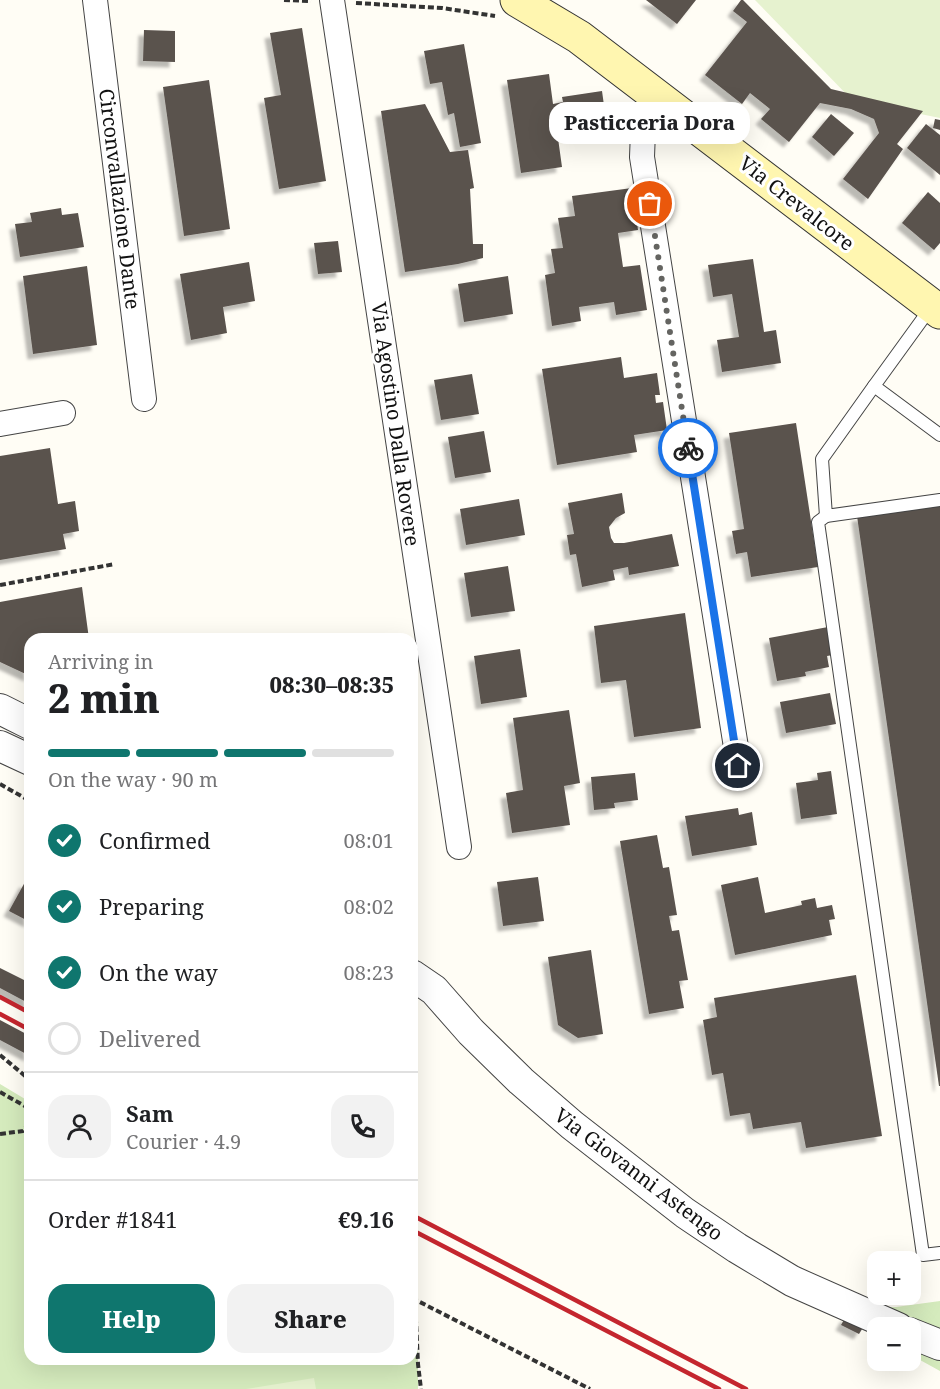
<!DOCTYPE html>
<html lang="en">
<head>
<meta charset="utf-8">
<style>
  body { margin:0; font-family:"Noto Serif",serif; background:#f2f2f2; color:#202124; height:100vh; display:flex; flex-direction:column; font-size:22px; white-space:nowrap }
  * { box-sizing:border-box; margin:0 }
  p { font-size:20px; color:#757577 }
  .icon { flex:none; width:33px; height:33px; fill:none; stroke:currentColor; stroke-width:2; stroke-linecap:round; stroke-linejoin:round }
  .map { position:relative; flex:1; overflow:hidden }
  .sheet { position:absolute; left:24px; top:633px; width:394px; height:732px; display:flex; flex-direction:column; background:#fff; border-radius:18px; box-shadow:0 6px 24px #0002 }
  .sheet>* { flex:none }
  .controls { position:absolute; left:867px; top:1251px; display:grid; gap:12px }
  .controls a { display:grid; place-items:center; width:54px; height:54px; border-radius:12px; background:#fff; box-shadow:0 6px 24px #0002; font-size:30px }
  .pin { position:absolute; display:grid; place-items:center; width:51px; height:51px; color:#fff; margin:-26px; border:3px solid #fff; border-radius:50%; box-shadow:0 2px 6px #0007 }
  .courier { position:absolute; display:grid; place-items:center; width:60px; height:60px; margin:-30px; border:4px solid #1a73e8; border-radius:50%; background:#fff; color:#222; box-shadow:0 2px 8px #0007 }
  .bubble { position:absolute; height:42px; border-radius:18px; background:#fff; box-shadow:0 6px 24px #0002; font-size:20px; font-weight:800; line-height:42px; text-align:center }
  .head em { font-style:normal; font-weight:800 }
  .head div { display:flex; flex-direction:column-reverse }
  .head { display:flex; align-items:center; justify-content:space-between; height:102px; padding:0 24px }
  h1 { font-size:39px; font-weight:800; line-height:45px }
  .bar { display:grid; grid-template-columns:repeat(4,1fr); gap:9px 6px; align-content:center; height:72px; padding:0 24px }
  .bar i { height:8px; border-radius:4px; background:#e0e0e0 }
  .bar .active { background:#0f766e }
  .bar p { grid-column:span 4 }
  .line { display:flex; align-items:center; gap:15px; padding:0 24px; border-top:2px solid #e0e0e0 }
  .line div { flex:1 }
  .round { display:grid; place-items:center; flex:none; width:63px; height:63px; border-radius:18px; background:#f2f2f2 }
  ol { padding:0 24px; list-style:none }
  li { display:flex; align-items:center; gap:18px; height:66px }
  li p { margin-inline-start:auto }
  li .icon { padding:6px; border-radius:50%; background:#0f766e; color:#fff; stroke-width:4 }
  li:last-child { color:#757577 }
  li i { width:33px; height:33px; border:3px solid #e0e0e0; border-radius:50% }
  .primary-button { display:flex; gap:12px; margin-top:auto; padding:12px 24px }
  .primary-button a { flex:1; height:69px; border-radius:18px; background:#0f766e; color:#fff; font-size:24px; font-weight:800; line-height:69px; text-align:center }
  .primary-button a+a { background:#f2f2f2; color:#202124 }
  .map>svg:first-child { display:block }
  .green { fill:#d5ebbd }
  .pitch { fill:#e6f2cf }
  .building { fill:#5a524d; filter:url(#shadow) }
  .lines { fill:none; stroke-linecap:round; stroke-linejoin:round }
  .service-casing { stroke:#444; stroke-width:14 }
  .minor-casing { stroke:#444; stroke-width:26 }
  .tertiary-casing { stroke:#444; stroke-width:32 }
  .secondary-casing { stroke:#333; stroke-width:35 }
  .path { stroke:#333; stroke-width:4; stroke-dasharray:6 3; stroke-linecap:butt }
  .service { stroke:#fff; stroke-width:12 }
  .minor { stroke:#fff; stroke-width:24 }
  .tertiary { stroke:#fff; stroke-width:30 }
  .secondary { stroke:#fff6b0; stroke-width:33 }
  .rail { stroke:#c4262e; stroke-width:4.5 }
  .done { stroke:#646461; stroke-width:6; stroke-dasharray:0 10.8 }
  .route { stroke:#1a73e8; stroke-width:8 }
  .labels { text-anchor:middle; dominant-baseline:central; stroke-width:6; stroke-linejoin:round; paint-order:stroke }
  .street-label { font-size:20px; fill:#111; stroke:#fff }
</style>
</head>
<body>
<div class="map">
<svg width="940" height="1389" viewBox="0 0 940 1389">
  <defs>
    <filter id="shadow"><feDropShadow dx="-5.5" dy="5.5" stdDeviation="1.5" flood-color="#0004"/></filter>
  </defs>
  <rect width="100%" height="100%" fill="#fffdf5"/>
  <g class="green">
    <path d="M0 1084 30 1102V1359H412L413 1314 418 1317V1389H0Z"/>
    <path d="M940 1301V1371L911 1355 910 1328H878L877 1336 829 1310 896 1307Z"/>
  </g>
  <g class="pitch">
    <path d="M755 0H940V118L852 100Z"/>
    <path d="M314 1378 316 1389H246Z"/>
  </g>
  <g class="building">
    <path d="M646 0H696L677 24Z"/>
    <path d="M741 0H743L831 89 923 111 897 144 903 149 868 199 843 179 879 133 874 119 851 109 820 103 789 142 761 119 770 109 750 93 742 104 705 75 747 22 733 11Z"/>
    <path d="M302 28 326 181 279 189 264 98 281 95 270 33Z"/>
    <path d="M144 30 175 31V62L143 61Z"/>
    <path d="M464 44 481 143 460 147 454 113 448 115 442 82 430 84 424 51Z"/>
    <path d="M549 74 553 104 563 102 562 97 602 91 607 127 570 133 569 129 557 131 562 167 521 173 507 80Z"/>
    <path d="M209 80 230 229 184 236 163 87Z"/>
    <path d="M425 104 450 152 468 150 474 188 470 189 473 244H483V258L458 264 405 272 381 111Z"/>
    <path d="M831 114 854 133 834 156 812 137Z"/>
    <path d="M935 119 940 120V130L933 128Z"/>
    <path d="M926 124 940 135V175L907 148Z"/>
    <path d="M632 188 638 230 618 233 623 267 640 265 647 310 616 315 614 302 579 307 581 321 552 326 545 275 555 273 551 249 563 248 558 218 575 216 572 196Z"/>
    <path d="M928 192 940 203V243L934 250 902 223Z"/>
    <path d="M61 208 62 215 78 213 84 247 20 257 15 224 32 222 30 213Z"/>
    <path d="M338 241 342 272 318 274 314 243Z"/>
    <path d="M753 259 764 332 776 330 781 363 722 372 717 340 739 337 732 294 713 297 708 265Z"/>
    <path d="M249 262 255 301 223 307 227 333 191 340 180 274Z"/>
    <path d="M87 266 97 345 33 354 23 276Z"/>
    <path d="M508 276 513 314 464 322 458 284Z"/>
    <path d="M621 357 624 378 657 373 660 395H655L656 403 663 402 667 430 634 435 637 452 557 465 542 369Z"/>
    <path d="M472 374 479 414 441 420 434 380Z"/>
    <path d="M796 423 818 567 751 577 747 552 736 554 732 531 744 529 729 433Z"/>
    <path d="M484 431 491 472 455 478 448 437Z"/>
    <path d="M50 448 58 504 75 501 79 531 63 534 66 549 0 560V456Z"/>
    <path d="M622 493 625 513 616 518 609 527 611 538 614 543H624L672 534 679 566 629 575 628 567 613 570 615 580 582 587 576 554 570 555 567 535 574 534 568 503Z"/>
    <path d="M519 499 525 535 466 545 460 509Z"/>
    <path d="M940 504V1086H939L857 516Z"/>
    <path d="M508 566 515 611 471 617 464 573Z"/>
    <path d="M82 587 89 639H30V676L0 662V602Z"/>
    <path d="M685 613 701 728 634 737 626 680 601 683 594 626Z"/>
    <path d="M828 627 833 655 827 656 829 667 805 672 806 676 777 681 769 638Z"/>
    <path d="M520 649 527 697 481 704 474 656Z"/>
    <path d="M830 693 836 724 786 733 780 702Z"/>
    <path d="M569 710 580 783 564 786 570 825 512 833 506 793 523 790 513 718Z"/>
    <path d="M831 771 837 814 801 819 796 783 818 780 817 773Z"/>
    <path d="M635 773 638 800 614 803 615 808 594 810 591 777Z"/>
    <path d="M738 808 739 815 752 812 757 845 692 856 685 816Z"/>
    <path d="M657 835 663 868 669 867 677 915 669 916 672 931 679 930 688 980 679 981 684 1008 649 1014 620 841Z"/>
    <path d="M538 877 544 921 503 926 497 882Z"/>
    <path d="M758 877 765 913 802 905 801 901 815 898 817 908 832 905 835 919 829 920 832 935 735 955 721 885Z"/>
    <path d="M25 882 30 884V922L9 911Z"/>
    <path d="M591 950 603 1034 578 1038 558 1025 548 957Z"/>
    <path d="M0 968 30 983V1004L0 988Z"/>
    <path d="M856 975 882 1136 806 1148 801 1122 753 1129 750 1113 730 1116 723 1073 712 1075 703 1020 717 1017 714 998Z"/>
    <path d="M0 1020 30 1036V1056L0 1040Z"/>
    <path d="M846 1316 864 1326 859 1334 841 1325Z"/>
  </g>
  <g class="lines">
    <defs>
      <g id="service">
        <path d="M932 306 874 386 940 435"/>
        <path d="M874 386 822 459 826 516 940 500"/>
        <path d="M826 516 818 522 923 1255 940 1253"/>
      </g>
      <g id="minor">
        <path d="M95 0 144 399"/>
        <path d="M332 0 459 847"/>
        <path d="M654 95 643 131 642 157 739 766"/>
        <path d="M0 424 63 413"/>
      </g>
      <g id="tertiary">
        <path d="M0 709 30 724"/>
        <path d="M0 746 30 760"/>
        <path d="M412 975 434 990 471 1032 521 1081 572 1125 685 1213 737 1248 792 1281 898 1328"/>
        <path d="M910 1333 940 1345"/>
      </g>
      <path id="secondary" d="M517 0 579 37 940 312"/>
    </defs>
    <use href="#service" class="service-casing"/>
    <use href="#minor" class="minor-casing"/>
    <use href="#tertiary" class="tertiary-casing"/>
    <use href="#secondary" class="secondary-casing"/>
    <g class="path">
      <path d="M284 0 311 1"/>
      <path d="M356 3 442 8 495 16"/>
      <path d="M0 585 115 564"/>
      <path d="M0 784 30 801"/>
      <path d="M0 1055 30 1080"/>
      <path d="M0 1092 30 1109"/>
      <path d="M0 1134 23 1131 30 1122"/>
      <path d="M412 1298 590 1389"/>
      <path d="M415 1299 418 1364 421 1389"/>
    </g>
    <use href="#service" class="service"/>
    <use href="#minor" class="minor"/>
    <use href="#tertiary" class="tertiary"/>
    <use href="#secondary" class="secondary"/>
    <g class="rail">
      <path d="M0 997 30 1013"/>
      <path d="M0 1014 30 1030"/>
      <path d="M412 1215 746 1389"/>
      <path d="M412 1230 719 1389"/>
    </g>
  </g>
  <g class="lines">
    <path class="done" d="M650 204 688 448"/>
    <path class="route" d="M688 448 738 766"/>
  </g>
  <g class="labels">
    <g class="street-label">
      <text transform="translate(120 199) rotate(83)">Circonvallazione Dante</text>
      <text transform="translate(797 203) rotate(38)">Via Crevalcore</text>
      <text transform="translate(396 424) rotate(82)">Via Agostino Dalla Rovere</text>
      <text transform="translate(639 1174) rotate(37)">Via Giovanni Astengo</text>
    </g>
  </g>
</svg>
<div class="controls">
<a>+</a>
<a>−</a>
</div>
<div class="pin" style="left:650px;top:204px;background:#ea580c"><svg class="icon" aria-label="bag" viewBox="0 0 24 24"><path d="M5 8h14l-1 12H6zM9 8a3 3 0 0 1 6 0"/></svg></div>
<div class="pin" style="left:738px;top:766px;background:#1f2937"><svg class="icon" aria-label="home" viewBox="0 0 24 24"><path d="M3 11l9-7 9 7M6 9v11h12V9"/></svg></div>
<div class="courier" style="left:688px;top:448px"><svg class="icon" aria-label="bike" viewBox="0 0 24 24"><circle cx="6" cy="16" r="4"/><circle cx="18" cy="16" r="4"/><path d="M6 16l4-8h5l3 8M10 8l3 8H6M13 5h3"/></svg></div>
<div class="bubble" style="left:549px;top:102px;width:201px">Pasticceria Dora</div>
<section class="sheet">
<div class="head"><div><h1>2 min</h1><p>Arriving in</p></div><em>08:30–08:35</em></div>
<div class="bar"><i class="active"></i><i class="active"></i><i class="active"></i><i></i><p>On the way · 90 m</p></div>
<ol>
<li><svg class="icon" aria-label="check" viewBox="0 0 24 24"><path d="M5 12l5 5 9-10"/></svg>Confirmed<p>08:01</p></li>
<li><svg class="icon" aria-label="check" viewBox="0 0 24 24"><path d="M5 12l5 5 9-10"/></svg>Preparing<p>08:02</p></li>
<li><svg class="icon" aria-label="check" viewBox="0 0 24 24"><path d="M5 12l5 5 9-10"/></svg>On the way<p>08:23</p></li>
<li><i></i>Delivered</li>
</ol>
<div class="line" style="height:108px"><a class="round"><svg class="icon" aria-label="person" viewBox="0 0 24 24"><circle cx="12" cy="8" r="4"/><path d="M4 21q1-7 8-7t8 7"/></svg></a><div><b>Sam</b><p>Courier · 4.9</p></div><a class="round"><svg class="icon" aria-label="phone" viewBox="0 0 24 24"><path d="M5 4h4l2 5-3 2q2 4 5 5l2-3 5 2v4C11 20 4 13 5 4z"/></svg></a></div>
<div class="line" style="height:78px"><div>Order #1841</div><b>€9.16</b></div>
<div class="primary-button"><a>Help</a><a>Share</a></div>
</section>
</div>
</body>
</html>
